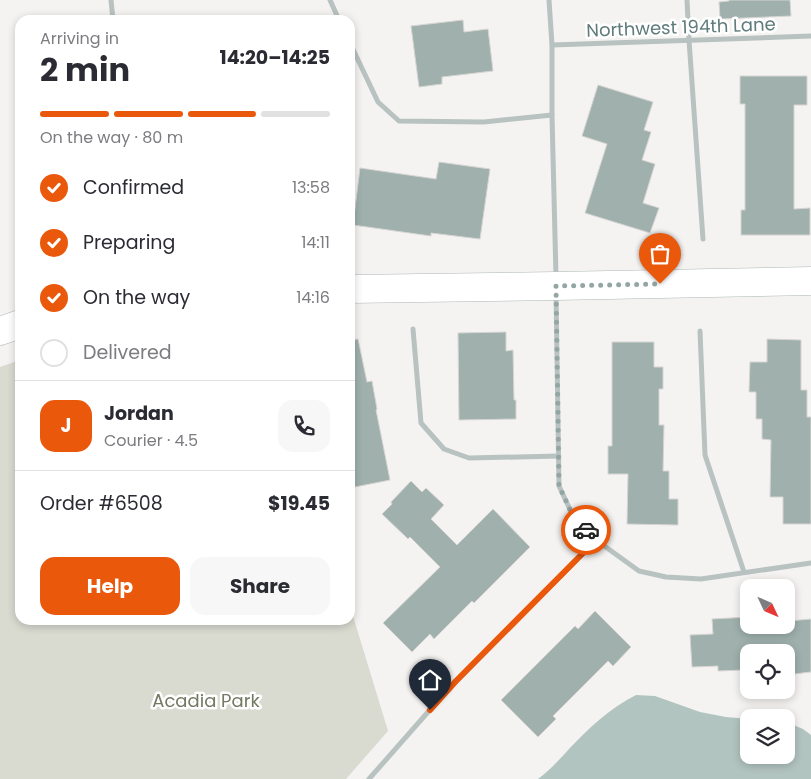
<!DOCTYPE html>
<html lang="en">
<head>
<meta charset="utf-8">
<style>
  body { margin:0; font-family:Poppins,sans-serif; background:#f7f7f7; color:#2b2b33; height:100vh; display:flex; flex-direction:column; font-size:19px; white-space:nowrap }
  * { box-sizing:border-box; margin:0 }
  p { font-size:16px; color:#7c7c81 }
  .icon { flex:none; width:28px; height:28px; fill:none; stroke:currentColor; stroke-width:2; stroke-linecap:round; stroke-linejoin:round }
  .map { position:relative; flex:1; overflow:hidden }
  .side { position:absolute; left:15px; top:15px; width:340px; height:610px; display:flex; flex-direction:column; background:#fff; border-radius:15px; box-shadow:0 2px 8px #0003 }
  .side>* { flex:none }
  .needle { width:32px; rotate:134deg }
  .fabs { position:absolute; left:740px; top:579px; display:grid; gap:10px }
  .fabs a { display:grid; place-items:center; width:55px; height:55px; border-radius:10px; background:#fff; box-shadow:0 2px 8px #0003; font-size:25px }
  .pin { position:absolute; display:grid; place-items:center; width:42px; height:42px; color:#fff; margin:-51px -21px; border-radius:50% 50% 50% 0; rotate:-45deg; box-shadow:0 0 5px #0007 }
  .pin .icon { rotate:45deg }
  .courier { position:absolute; display:grid; place-items:center; width:50px; height:50px; margin:-25px; border:4px solid #ea580c; border-radius:50%; background:#fff; color:#222; box-shadow:0 1px 6px #0007 }
  .overview em { font-style:normal; font-weight:700 }
  .overview div { display:flex; flex-direction:column-reverse }
  .overview { display:flex; align-items:center; justify-content:space-between; height:85px; padding:0 25px }
  h1 { font-size:32px; font-weight:700; line-height:38px }
  .bar { display:grid; grid-template-columns:repeat(4,1fr); gap:8px 5px; align-content:center; height:60px; padding:0 25px }
  .bar i { height:6px; border-radius:4px; background:#e1e1e2 }
  .bar .on { background:#ea580c }
  .bar p { grid-column:span 4 }
  .line { display:flex; align-items:center; gap:12px; padding:0 25px; border-top:1px solid #e1e1e2 }
  .line div { flex:1 }
  .round { display:grid; place-items:center; flex:none; width:52px; height:52px; border-radius:15px; background:#f7f7f7 }
  ol { padding:0 25px; list-style:none }
  li { display:flex; align-items:center; gap:15px; height:55px }
  li p { margin-inline-start:auto }
  li .icon { padding:5px; border-radius:50%; background:#ea580c; color:#fff; stroke-width:4 }
  li:last-child { color:#7c7c81 }
  li i { width:28px; height:28px; border:2px solid #e1e1e2; border-radius:50% }
  .primary-button { display:flex; gap:10px; margin-top:auto; padding:10px 25px }
  .primary-button a { flex:1; height:58px; border-radius:15px; background:#ea580c; color:#fff; font-size:20px; font-weight:700; line-height:58px; text-align:center }
  .primary-button a+a { background:#f7f7f7; color:#2b2b33 }
  .map>svg:first-child { display:block }
  .green { fill:#d9dad0 }
  .water { fill:#b2c4c0 }
  .building { fill:#9fb0ad; stroke:#d6d5d3 }
  .lines { fill:none; stroke-linecap:round; stroke-linejoin:round }
  .secondary-casing { stroke:#adb8b7; stroke-width:29 }
  .street { stroke:#b8c2c1; stroke-width:5 }
  .secondary { stroke:#fff; stroke-width:28 }
  .done { stroke:#94a6a4; stroke-width:5; stroke-dasharray:0 9 }
  .route { stroke:#ea580c; stroke-width:6 }
  .labels { text-anchor:middle; dominant-baseline:central; stroke-width:5; stroke-linejoin:round; paint-order:stroke }
  .street-label { font-size:18px; fill:#5f7c7a; stroke:#fff }
  .park-label { font-size:18px; fill:#737962; stroke:#fff }
</style>
</head>
<body>
<div class="map">
<svg width="811" height="779" viewBox="0 0 811 779">
  <rect width="100%" height="100%" fill="#f5f3f1"/>
  <path class="green" d="M20 360V620H350V606L388 731 346 779H0V367Z"/>
  <path class="water" d="M636 695 655 696 700 712 726 717 749 719V755H786V722L803 729 811 735V779H538C550 770 559 760 569 749 589 728 610 708 636 695Z"/>
  <g class="building">
    <path d="M729 0H790L791 16 720 19 719 2 729 1Z"/>
    <path d="M463 20 464 32 488 29 493 71 442 77V84L419 87 411 26Z"/>
    <path d="M740 76H807V105H794V209L810 208V235H741V210H745V104H740Z"/>
    <path d="M598 85 653 102 644 130 651 132 642 160 655 164 643 203 659 208 650 233 585 213 607 144 582 136Z"/>
    <path d="M439 162 490 169 480 239 431 233V236L353 225 360 168 436 179Z"/>
    <path d="M506 332V351L513 350 514 400H516V419L459 420 458 333Z"/>
    <path d="M358 339 367 382 372 381 377 409 376 410 390 480 350 488V340Z"/>
    <path d="M767 339 801 340V390H807V417H811V524H783V497H770L771 440 762 439V419H756V392H749L750 362H767Z"/>
    <path d="M612 342H654V367H663V389H659V425H664L663 471H669V499H678V525L627 524 628 474H608V446H612Z"/>
    <path d="M411 481 422 492 426 488 444 505 431 519 457 545 493 509 530 547 474 603 472 601 434 639 430 634 412 652 383 623 440 567 410 537 408 539 382 514 392 504 391 502Z"/>
    <path d="M595 611 631 647 613 666 608 661 553 716 556 719 538 737 501 700 575 626 578 629Z"/>
    <path d="M749 617V625H789V621L811 619V672L794 674 792 652H749V662H743V670L718 671V666L692 667 690 635 713 634 712 619Z"/>
  </g>
  <g class="lines">
    <defs>
      <g id="secondary">
        <path d="M350 289 556 286 811 281"/>
        <path d="M0 331 20 324"/>
      </g>
    </defs>
    <use href="#secondary" class="secondary-casing"/>
    <g class="street">
      <path d="M111 0 113 20"/>
      <path d="M330 0 339 20"/>
      <path d="M549 0 552 45V115L556 277"/>
      <path d="M687 0 689 40 703 239"/>
      <path d="M350 43 378 102 399 121 484 122 552 115"/>
      <path d="M552 45 811 36"/>
      <path d="M556 293 559 486 574 518 596 540 639 571 666 577 701 579 811 563"/>
      <path d="M413 329 421 423 444 449 469 458 559 456"/>
      <path d="M700 331 705 455 744 572"/>
      <path d="M369 779 443 695 596 540"/>
    </g>
    <use href="#secondary" class="secondary"/>
  </g>
  <g class="lines">
    <path class="done" d="M586 530 574 518 559 486 556 286 660 284"/>
    <path class="route" d="M430 710 456 681 596 540 586 530"/>
  </g>
  <g class="labels">
    <g class="street-label">
      <text transform="translate(681 27) rotate(-2)">Northwest 194th Lane</text>
    </g>
    <g class="park-label">
      <text x="206" y="700">Acadia Park</text>
    </g>
  </g>
</svg>
<div class="fabs">
<a><svg class="needle" viewBox="-14 -14 28 28"><path d="M0-13l5 13h-10z" fill="#e53935"/><path d="M0 13l5-13h-10z" fill="#7c7c81"/></svg></a>
<a><svg class="icon" aria-label="locate" viewBox="0 0 24 24"><circle cx="12" cy="12" r="6"/><path d="M12 2v4M12 18v4M2 12h4M18 12h4"/></svg></a>
<a><svg class="icon" aria-label="layers" viewBox="0 0 24 24"><path d="M12 4l9 5-9 5-9-5zM3 14l9 5 9-5"/></svg></a>
</div>
<div class="pin" style="left:660px;top:284px;background:#ea580c"><svg class="icon" aria-label="bag" viewBox="0 0 24 24"><path d="M5 8h14l-1 12H6zM9 8a3 3 0 0 1 6 0"/></svg></div>
<div class="pin" style="left:430px;top:710px;background:#1f2937"><svg class="icon" aria-label="home" viewBox="0 0 24 24"><path d="M3 11l9-7 9 7M6 9v11h12V9"/></svg></div>
<div class="courier" style="left:586px;top:530px"><svg class="icon" aria-label="car" viewBox="0 0 24 24"><path d="M5 17H2v-5l4-1 3-4h7l3 4 3 1v5h-3M9 17h6M6 11h13"/><circle cx="7" cy="17" r="2"/><circle cx="17" cy="17" r="2"/></svg></div>
<section class="side">
<div class="overview"><div><h1>2 min</h1><p>Arriving in</p></div><em>14:20–14:25</em></div>
<div class="bar"><i class="on"></i><i class="on"></i><i class="on"></i><i></i><p>On the way · 80 m</p></div>
<ol>
<li><svg class="icon" aria-label="check" viewBox="0 0 24 24"><path d="M5 12l5 5 9-10"/></svg>Confirmed<p>13:58</p></li>
<li><svg class="icon" aria-label="check" viewBox="0 0 24 24"><path d="M5 12l5 5 9-10"/></svg>Preparing<p>14:11</p></li>
<li><svg class="icon" aria-label="check" viewBox="0 0 24 24"><path d="M5 12l5 5 9-10"/></svg>On the way<p>14:16</p></li>
<li><i></i>Delivered</li>
</ol>
<div class="line" style="height:90px"><b class="round" style="background:#ea580c;color:#fff">J</b><div><b>Jordan</b><p>Courier · 4.5</p></div><a class="round"><svg class="icon" aria-label="phone" viewBox="0 0 24 24"><path d="M5 4h4l2 5-3 2q2 4 5 5l2-3 5 2v4C11 20 4 13 5 4z"/></svg></a></div>
<div class="line" style="height:65px"><div>Order #6508</div><b>$19.45</b></div>
<div class="primary-button"><a>Help</a><a>Share</a></div>
</section>
</div>
</body>
</html>
